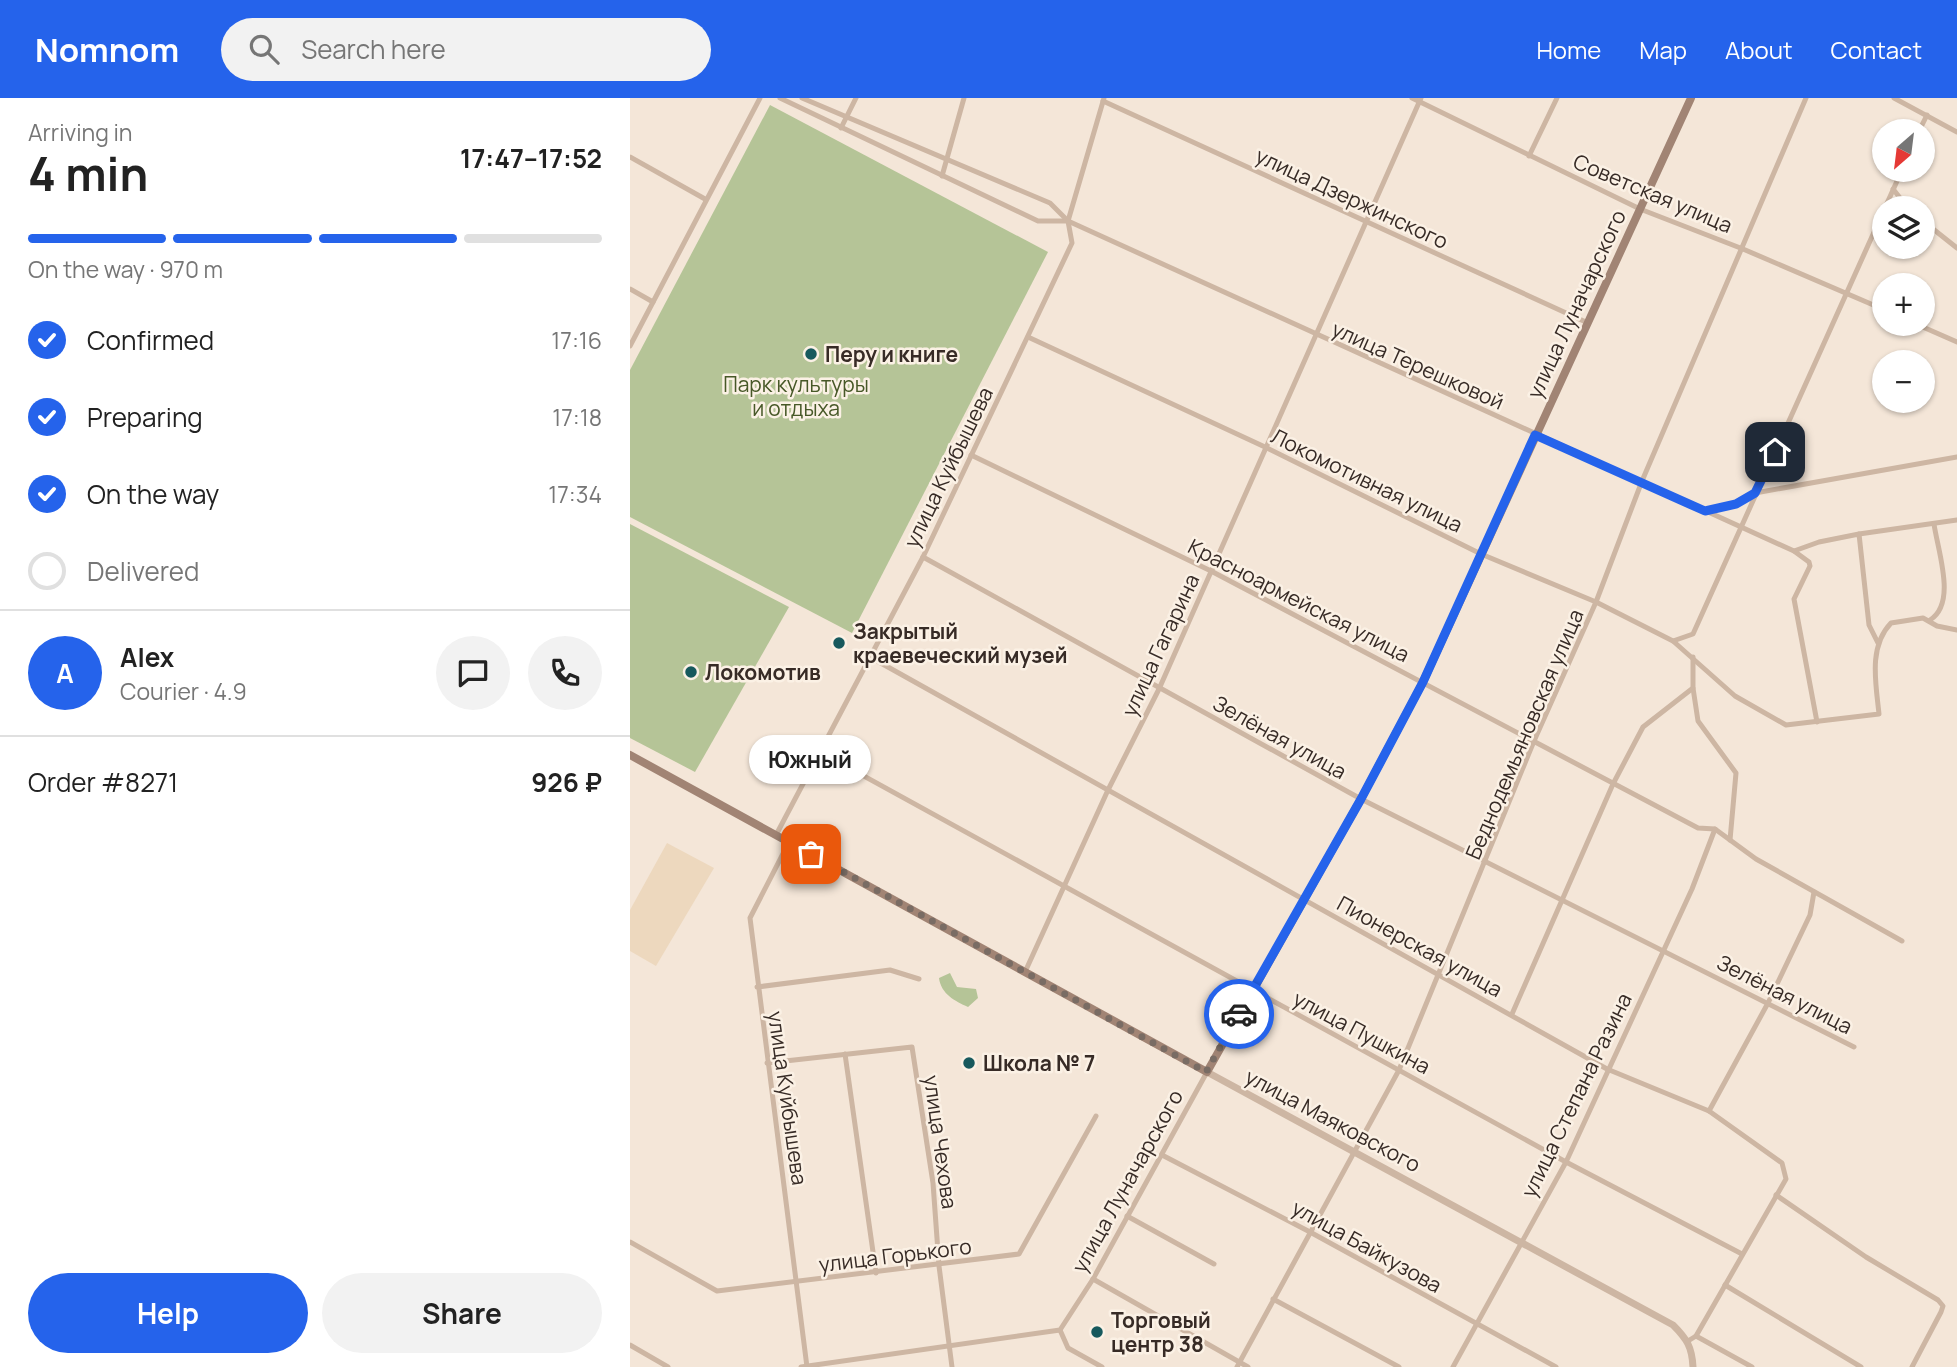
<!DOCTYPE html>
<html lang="en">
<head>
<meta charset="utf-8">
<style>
  body { margin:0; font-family:Manrope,sans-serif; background:#f2f2f2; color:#222; height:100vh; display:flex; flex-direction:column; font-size:26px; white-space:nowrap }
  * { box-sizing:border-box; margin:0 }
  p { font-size:23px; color:#767676 }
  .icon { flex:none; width:38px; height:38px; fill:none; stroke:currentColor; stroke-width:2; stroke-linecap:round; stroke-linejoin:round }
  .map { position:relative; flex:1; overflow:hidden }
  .panel { display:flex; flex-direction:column; background:#fff; width:630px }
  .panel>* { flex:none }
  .needle { width:46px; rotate:208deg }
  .buttons { position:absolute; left:1242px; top:21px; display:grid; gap:14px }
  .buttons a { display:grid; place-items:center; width:63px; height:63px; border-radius:50%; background:#fff; box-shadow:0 2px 5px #0004; font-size:35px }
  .pin { position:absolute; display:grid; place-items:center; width:60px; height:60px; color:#fff; margin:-30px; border-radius:14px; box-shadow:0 4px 10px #0006 }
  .courier { position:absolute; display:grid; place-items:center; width:70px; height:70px; margin:-35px; border:5px solid #2563eb; border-radius:50%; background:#fff; color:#222; box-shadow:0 2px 9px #0007 }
  .bubble { position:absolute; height:49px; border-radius:24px; background:#fff; box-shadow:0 2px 5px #0004; font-size:23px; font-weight:700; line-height:49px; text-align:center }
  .headline em { font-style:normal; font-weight:700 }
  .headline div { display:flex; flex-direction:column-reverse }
  .headline { display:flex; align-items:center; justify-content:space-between; height:119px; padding:0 28px }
  h1 { font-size:46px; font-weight:700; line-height:52px }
  .bar { display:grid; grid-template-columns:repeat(4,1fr); gap:10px 7px; align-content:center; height:84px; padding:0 28px }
  .bar i { height:9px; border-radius:5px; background:#e0e0e0 }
  .bar .selected { background:#2563eb }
  .bar p { grid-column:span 4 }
  .line { display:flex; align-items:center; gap:18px; padding:0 28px; border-top:2px solid #e0e0e0 }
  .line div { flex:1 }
  .round { display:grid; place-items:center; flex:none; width:74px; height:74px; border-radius:37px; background:#f2f2f2 }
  ol { padding:0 28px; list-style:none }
  li { display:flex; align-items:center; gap:21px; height:77px }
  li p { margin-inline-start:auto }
  li .icon { padding:7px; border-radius:50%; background:#2563eb; color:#fff; stroke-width:4 }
  li:last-child { color:#767676 }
  li i { width:38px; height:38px; border:4px solid #e0e0e0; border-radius:50% }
  .cta { display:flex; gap:14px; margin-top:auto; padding:14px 28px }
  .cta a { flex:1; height:80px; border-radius:42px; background:#2563eb; color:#fff; font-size:28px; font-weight:700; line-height:80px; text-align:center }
  .cta a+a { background:#f2f2f2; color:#222 }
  header { display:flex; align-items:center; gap:42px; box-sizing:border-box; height:98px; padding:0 35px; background:#2563eb; color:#fff }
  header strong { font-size:33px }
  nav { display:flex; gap:38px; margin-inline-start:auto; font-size:24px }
  .search { width:490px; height:63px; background:#f2f2f2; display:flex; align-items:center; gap:18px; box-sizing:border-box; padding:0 24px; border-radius:38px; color:#767676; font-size:26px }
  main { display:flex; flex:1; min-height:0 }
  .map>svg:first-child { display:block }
  .green { fill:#b5c497 }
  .plaza { fill:#edd8be }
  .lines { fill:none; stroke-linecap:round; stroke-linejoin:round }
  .minor { stroke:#cdb6a3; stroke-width:5 }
  .tertiary { stroke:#cdb6a3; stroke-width:7 }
  .secondary { stroke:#a18474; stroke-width:8 }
  .done { stroke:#796c64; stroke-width:7; stroke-dasharray:0 12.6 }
  .route { stroke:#2563eb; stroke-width:9 }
  .poi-dot { fill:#17595d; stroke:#fbf1e5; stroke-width:2.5 }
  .labels { text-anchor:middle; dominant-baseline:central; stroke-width:5; stroke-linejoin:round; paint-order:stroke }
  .street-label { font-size:21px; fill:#372b26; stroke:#fbf1e5 }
  .poi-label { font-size:21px; font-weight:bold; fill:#372b26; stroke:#fbf1e5; text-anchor:start }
  .park-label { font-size:21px; fill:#475827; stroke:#fbf1e5 }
</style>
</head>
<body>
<header>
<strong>Nomnom</strong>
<div class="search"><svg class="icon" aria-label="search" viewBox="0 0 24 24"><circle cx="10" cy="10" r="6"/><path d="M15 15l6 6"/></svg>Search here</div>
<nav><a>Home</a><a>Map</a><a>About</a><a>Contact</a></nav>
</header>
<main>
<section class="panel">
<div class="headline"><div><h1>4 min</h1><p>Arriving in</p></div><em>17:47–17:52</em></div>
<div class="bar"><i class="selected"></i><i class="selected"></i><i class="selected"></i><i></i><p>On the way · 970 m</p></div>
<ol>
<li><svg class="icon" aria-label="check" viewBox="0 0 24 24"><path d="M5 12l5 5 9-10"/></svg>Confirmed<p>17:16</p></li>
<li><svg class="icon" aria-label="check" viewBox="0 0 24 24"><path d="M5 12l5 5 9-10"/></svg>Preparing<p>17:18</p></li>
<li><svg class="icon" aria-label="check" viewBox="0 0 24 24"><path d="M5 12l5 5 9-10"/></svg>On the way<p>17:34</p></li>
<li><i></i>Delivered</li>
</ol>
<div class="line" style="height:126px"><b class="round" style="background:#2563eb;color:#fff">A</b><div><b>Alex</b><p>Courier · 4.9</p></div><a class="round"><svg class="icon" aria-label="chat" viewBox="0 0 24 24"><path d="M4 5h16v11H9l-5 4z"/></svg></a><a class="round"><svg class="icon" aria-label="phone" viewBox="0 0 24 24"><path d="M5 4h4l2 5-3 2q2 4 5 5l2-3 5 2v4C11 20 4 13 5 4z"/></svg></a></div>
<div class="line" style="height:91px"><div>Order #8271</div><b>926 ₽</b></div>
<div class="cta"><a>Help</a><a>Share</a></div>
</section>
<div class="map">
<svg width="1327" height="1269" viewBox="0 0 1327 1269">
  <rect width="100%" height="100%" fill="#f4e6d8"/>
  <g class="green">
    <path d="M140 7 418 154 222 535 0 419V272Z"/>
    <path d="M0 426 159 509 65 674 0 640Z"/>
    <path d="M320 875 327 889 346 891 348 900 338 909C325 903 311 896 309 880Z"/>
  </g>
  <path class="plaza" d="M37 745 84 770 26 868 0 853V812Z"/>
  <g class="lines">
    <g class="minor">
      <path d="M150 0 408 123H438"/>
      <path d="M172 0 420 105 438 123 1164 453 1179 464 1180 468 1164 501 1187 624"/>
      <path d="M782 0 1010 111 1113 151 1255 212"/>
      <path d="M1264 0 1327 34"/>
      <path d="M473 3 958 225"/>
      <path d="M211 30 226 0"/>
      <path d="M1289 33 1297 17"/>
      <path d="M899 58 927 0"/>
      <path d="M0 59 75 101"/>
      <path d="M312 78 334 0"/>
      <path d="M1263 91 1278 110"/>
      <path d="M1293 123 1327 150"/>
      <path d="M0 191 23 204"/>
      <path d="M1286 226 1327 244"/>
      <path d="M398 239 635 349 851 456 966 504 1043 543 1105 598 1156 627 1249 616C1246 586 1238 549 1261 525L1293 520 1307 528 1327 532"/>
      <path d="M0 248 130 0"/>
      <path d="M341 357 581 473 1068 730 1085 731 1126 761 1272 843"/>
      <path d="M1075 413 1106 406 1125 395 1327 359"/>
      <path d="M1229 436 1327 422"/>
      <path d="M1164 453 1189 444 1229 436 1239 527 1248 545"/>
      <path d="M293 459 731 701 1224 949"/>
      <path d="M1300 522C1327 505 1308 454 1304 426"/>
      <path d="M1043 543 1063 536 1272 72"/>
      <path d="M240 559 977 971 1079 1013 1152 1065 1156 1081 1066 1238"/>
      <path d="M1063 590 1068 623 1106 675 1100 742"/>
      <path d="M192 655 936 1064 1112 1156"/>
      <path d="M146 737 293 459 442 145 438 123 474 0"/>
      <path d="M159 744 120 820 177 1269"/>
      <path d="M395 874 478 692 529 591 791 0"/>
      <path d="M127 889 260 872 289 881"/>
      <path d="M882 916 983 686 1013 629 1063 590V559"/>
      <path d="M215 956 246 1175"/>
      <path d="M137 965 282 949 303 1085 309 1168 322 1269"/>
      <path d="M1079 1013 1138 905 1180 817 1184 794"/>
      <path d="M532 1057 680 1134 926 1269"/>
      <path d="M1146 1097 1236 1159 1308 1202 1313 1208 1311 1214 1282 1269"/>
      <path d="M497 1118 584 1166"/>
      <path d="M0 1144 87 1193 389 1156 466 1018"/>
      <path d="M463 1181 618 1269"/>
      <path d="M1095 1187 1231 1269"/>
      <path d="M643 1201 769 1269"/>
      <path d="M430 1232 438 1250 472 1269"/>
      <path d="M1058 1243 1066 1238 1122 1269"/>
      <path d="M0 1247 38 1269"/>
      <path d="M171 1269 430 1232 463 1181 577 974"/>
      <path d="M607 1269 769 972 904 643 966 504 1012 383 1176 0"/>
      <path d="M823 1269 936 1064 1062 791 1085 731"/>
    </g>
    <path class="tertiary" d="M577 974 1043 1227C1057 1241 1062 1249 1063 1269"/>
    <path class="secondary" d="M0 657 577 974 731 701 793 584 1061 0"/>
  </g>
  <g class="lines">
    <path class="done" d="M181 756 576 974 609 916"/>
    <path class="route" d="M609 916 731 701 793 584 905 337 1075 413 1106 406 1125 395 1145 354"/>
  </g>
  <g class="poi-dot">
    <circle cx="181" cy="256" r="7"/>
    <circle cx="209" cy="545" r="7"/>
    <circle cx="61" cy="574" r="7"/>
    <circle cx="339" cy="965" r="7"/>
    <circle cx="467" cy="1234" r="7"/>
  </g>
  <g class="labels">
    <g class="street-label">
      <text transform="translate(1023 95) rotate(23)">Советская улица</text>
      <text transform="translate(722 100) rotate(25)">улица Дзержинского</text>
      <text transform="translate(946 206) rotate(-65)">улица Луначарского</text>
      <text transform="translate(788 267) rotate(24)">улица Терешковой</text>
      <text transform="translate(318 369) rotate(-64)">улица Куйбышева</text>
      <text transform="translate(737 382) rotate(26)">Локомотивная улица</text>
      <text transform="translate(669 502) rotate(27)">Красноармейская улица</text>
      <text transform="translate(530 547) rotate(-65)">улица Гагарина</text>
      <text transform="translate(894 636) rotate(-67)">Беднодемьяновская улица</text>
      <text transform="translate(650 639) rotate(29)">Зелёная улица</text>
      <text transform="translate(790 848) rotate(29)">Пионерская улица</text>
      <text transform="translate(1155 896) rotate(27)">Зелёная улица</text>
      <text transform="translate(732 934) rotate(28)">улица Пушкина</text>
      <text transform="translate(946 997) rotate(-64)">улица Степана Разина</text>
      <text transform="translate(158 1000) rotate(82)">улица Куйбышева</text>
      <text transform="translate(703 1022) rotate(28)">улица Маяковского</text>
      <text transform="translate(311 1044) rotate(82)">улица Чехова</text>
      <text transform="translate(497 1083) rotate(-61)">улица Луначарского</text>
      <text transform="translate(737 1148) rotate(29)">улица Байкузова</text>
      <text transform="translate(265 1157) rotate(-7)">улица Горького</text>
    </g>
    <g class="poi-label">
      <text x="195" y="256">Перу и книге</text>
      <text x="223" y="533">Закрытый<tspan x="223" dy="24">краевеческий музей</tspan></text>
      <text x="75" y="574">Локомотив</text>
      <text x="353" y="965">Школа № 7</text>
      <text x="481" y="1222">Торговый<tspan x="481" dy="24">центр 38</tspan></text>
    </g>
    <g class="park-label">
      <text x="166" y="286">Парк культуры<tspan x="166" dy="24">и отдыха</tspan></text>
    </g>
  </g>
</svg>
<div class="buttons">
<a><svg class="needle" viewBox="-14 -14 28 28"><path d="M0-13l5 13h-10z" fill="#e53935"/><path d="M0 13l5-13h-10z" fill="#767676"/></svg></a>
<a><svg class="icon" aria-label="layers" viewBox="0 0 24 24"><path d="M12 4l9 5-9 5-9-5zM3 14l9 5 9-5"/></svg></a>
<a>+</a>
<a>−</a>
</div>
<div class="pin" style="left:181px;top:756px;background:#ea580c"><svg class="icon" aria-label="bag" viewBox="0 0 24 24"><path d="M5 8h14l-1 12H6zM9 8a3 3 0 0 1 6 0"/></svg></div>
<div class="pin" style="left:1145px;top:354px;background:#1f2937"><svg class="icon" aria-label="home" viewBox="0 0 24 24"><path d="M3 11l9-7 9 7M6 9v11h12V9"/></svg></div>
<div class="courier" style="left:609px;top:916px"><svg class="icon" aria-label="car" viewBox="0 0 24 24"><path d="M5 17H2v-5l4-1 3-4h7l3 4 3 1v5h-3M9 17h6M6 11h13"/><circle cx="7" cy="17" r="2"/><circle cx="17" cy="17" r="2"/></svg></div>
<div class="bubble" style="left:119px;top:637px;width:122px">Южный</div>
</div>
</main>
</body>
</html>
